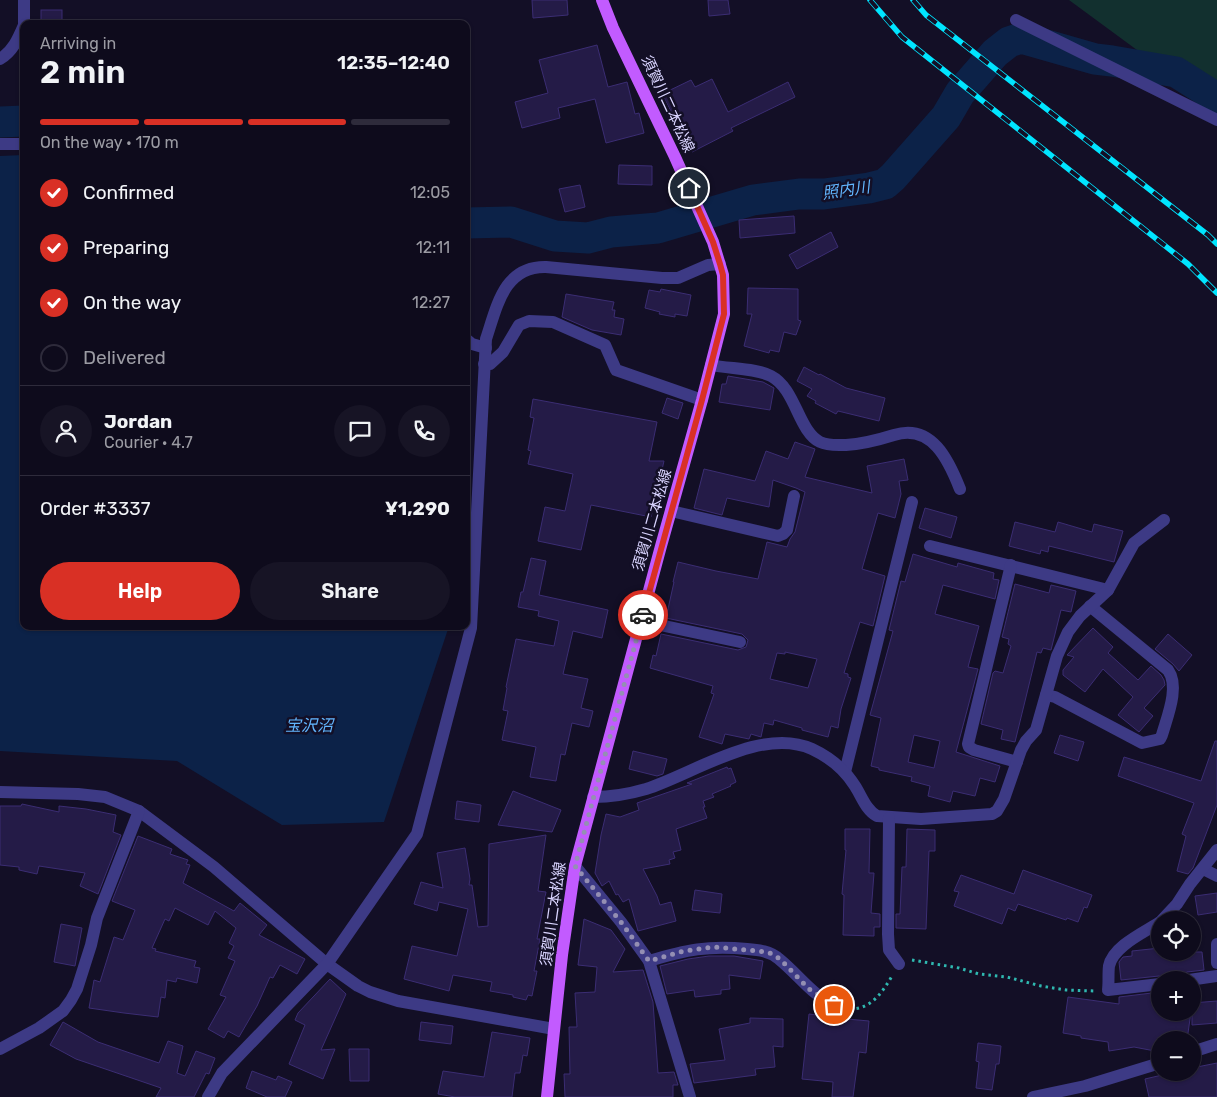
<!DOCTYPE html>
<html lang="en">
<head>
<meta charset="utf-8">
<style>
  body { margin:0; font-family:Rubik,"Noto Sans JP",sans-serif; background:#171425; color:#f1f3f6; height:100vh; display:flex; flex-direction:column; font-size:19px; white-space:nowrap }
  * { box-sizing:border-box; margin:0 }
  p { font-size:16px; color:#9b9ba3 }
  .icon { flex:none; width:28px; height:28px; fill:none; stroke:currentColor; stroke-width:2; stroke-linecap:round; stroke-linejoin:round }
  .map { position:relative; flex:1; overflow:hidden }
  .side { position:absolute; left:20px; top:20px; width:450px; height:610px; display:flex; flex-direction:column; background:#0e0b1c; border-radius:10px; box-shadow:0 1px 4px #0004,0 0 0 1px #2e2b3b }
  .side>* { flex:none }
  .controls { position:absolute; left:1151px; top:911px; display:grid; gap:10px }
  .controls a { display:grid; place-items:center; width:50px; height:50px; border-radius:50%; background:#0e0b1c; box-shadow:0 1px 4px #0004,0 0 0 1px #2e2b3b; font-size:25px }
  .pin { position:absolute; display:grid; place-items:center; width:42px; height:42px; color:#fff; margin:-21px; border:2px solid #fff; border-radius:50%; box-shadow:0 1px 5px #0007 }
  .courier { position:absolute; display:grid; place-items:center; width:50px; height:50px; margin:-25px; border:4px solid #d93025; border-radius:50%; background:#fff; color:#222; box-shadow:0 1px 6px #0007 }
  .headline em { font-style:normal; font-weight:600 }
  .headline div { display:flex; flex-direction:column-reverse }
  .headline { display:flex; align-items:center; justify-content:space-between; height:85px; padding:0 20px }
  h1 { font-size:32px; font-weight:600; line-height:38px }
  .bar { display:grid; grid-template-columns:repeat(4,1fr); gap:8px 5px; align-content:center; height:60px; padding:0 20px }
  .bar i { height:6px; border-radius:4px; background:#2e2b3b }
  .bar .current { background:#d93025 }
  .bar p { grid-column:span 4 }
  .line { display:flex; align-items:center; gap:12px; padding:0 20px; border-top:1px solid #2e2b3b }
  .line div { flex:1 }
  .round { display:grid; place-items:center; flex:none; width:52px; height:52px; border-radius:26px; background:#171425 }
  ol { padding:0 20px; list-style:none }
  li { display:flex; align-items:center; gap:15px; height:55px }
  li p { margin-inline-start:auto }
  li .icon { padding:5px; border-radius:50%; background:#d93025; color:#fff; stroke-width:4 }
  li:last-child { color:#9b9ba3 }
  li i { width:28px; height:28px; border:2px solid #2e2b3b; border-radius:50% }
  .action { display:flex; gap:10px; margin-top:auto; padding:10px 20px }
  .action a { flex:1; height:58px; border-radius:30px; background:#d93025; color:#fff; font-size:20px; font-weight:600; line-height:58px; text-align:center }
  .action a+a { background:#171425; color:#f1f3f6 }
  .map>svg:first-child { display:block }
  .green { fill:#12302f }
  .water { fill:#0c2248 }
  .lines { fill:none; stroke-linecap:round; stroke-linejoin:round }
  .river { stroke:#0c2248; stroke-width:31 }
  .building { fill:#241b47; stroke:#3b2d73; fill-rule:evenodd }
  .path { stroke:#2fb8b0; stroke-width:3; stroke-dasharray:2.5 4; stroke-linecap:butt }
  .minor { stroke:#3d3a85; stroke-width:12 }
  .major { stroke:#c25bff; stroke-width:12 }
  .rail-casing { stroke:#00e5ff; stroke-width:5.5 }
  .rail { stroke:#130f26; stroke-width:4; stroke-dasharray:11; stroke-linecap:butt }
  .done { stroke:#948fb3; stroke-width:5; stroke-dasharray:0 9 }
  .route { stroke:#d93025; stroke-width:6 }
  .labels { text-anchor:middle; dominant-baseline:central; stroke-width:5; stroke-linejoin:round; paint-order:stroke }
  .street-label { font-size:15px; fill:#d9d4ff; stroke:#130f26 }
  .water-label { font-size:16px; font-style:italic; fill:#62b6ff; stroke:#130f26 }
</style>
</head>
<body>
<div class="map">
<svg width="1217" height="1097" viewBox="0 0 1217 1097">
  <rect width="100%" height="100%" fill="#130f26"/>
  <path class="green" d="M1069 0H1217V100L1137 50Z"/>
  <g class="water">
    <path d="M24 155V626H449L384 822 282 825 177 761 0 751V156Z"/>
    <path d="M466 355 470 356 466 416Z"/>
  </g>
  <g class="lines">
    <g class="river">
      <path d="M0 122 24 121"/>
      <path d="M466 223 511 222 555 236 588 238 611 232 658 228 753 200 799 194H824L869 188 885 184 893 177 946 117 960 93 995 53 1009 42 1018 39H1025L1095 59 1112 61 1176 72 1217 98"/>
    </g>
  </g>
  <g class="building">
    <path d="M532 0H567L568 15 533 18Z"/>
    <path d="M708 0H728L730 14 709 16Z"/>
    <rect x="41" y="10" width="21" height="14"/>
    <path d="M597 45 608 87 627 82 635 114 639 113 644 133 606 143 595 99 558 108 560 118 522 128 515 102 548 93 539 60Z"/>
    <path d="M712 79 728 112 788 82 795 97 731 128 733 131 692 152 662 94 691 80 695 87Z"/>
    <path d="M619 165 652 166V185L618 184Z"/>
    <path d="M580 185 585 207 565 212 559 189Z"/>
    <path d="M794 216 795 233 740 238 739 220Z"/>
    <path d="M831 232 838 247 797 269 789 255Z"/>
    <path d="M748 288 798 289V320L801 321 796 335 784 332 779 352 770 350 769 353 744 346 752 314H747Z"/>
    <path d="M661 289 691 295 687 316 675 314V317L659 314 660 312 645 308 649 290 660 292Z"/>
    <path d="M566 294 614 302 612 310H615L614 317 624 319 621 335 592 330 562 317Z"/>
    <path d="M804 367 819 375 820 374 846 388 885 398 879 421 838 411 836 414 815 403 816 401 807 396 812 389 797 381Z"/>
    <path d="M728 376 763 382 774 388 770 410 719 402 722 384H726Z"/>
    <path d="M667 398 683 403 678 419 662 413Z"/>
    <path d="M533 399 657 422 649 461H664L651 517 591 505 581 550 538 541 545 507 565 511 573 474 528 464 531 451 528 450 534 418 530 417Z"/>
    <path d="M795 442 815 449 805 477 872 493 867 466 904 459 908 480 899 481 901 494 895 518 878 513 862 569 885 576 873 626 860 622 844 673 848 674V677L851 678 841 709 838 728 831 726 828 737 802 730V728L774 720 773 725 764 723 761 737 751 734 749 739 725 734 722 744 699 737 714 694 711 693 713 686 650 668 653 655 656 656 661 634 738 650 746 647 748 640 742 634 666 618 674 582H673L678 562 716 571 758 579 767 542 787 547 790 539 795 532 805 492 796 488 773 480 769 507 727 498 722 515 694 508 704 469 755 481 766 451 788 459ZM785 652 817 659 808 688 770 679 777 653 785 654Z"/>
    <path d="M925 508 957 517 951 538 919 528Z"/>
    <path d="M1015 522 1055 532 1058 522 1092 532 1094 524 1123 531 1114 562 1049 546 1048 552 1041 550 1040 554 1009 546Z"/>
    <path d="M913 554 957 567 958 563 994 573 993 579 999 580 995 599 943 585 935 614 979 626 968 667 978 669 956 752 1000 766 995 782 980 778 975 796 953 791 950 802 928 796 930 786 911 781 912 777 879 770V768L871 766 881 718 870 715 893 631 889 630 901 581 905 582ZM914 735 940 741 934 768 908 762Z"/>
    <path d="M531 558 546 561 539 595 608 610 602 638 573 631 563 674 588 679 581 708 593 711 589 727 572 723 565 755 561 754 556 781 530 777 536 747 502 740 508 711 503 710 507 688 506 687 516 639 554 646 559 621 538 616 539 611 518 607 521 592H523Z"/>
    <path d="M1015 584 1049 593 1051 585 1076 591 1071 612 1061 610 1051 650 1043 648 1041 653 1037 652 1015 742 1001 739 1003 730 981 724 993 673 995 671 1003 673 1011 646 1008 644 1009 639 1002 637Z"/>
    <path d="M1093 628 1113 647 1108 653 1138 680 1151 666 1161 675 1164 680 1165 685 1144 708 1153 716 1139 732 1118 715 1133 697 1103 669 1085 692 1063 675V670L1074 657 1067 655Z"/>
    <path d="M1168 634 1192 655 1179 671 1173 664 1155 649Z"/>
    <path d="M1060 735 1084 742 1078 761 1054 753Z"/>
    <path d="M1215 741H1217V805L1193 868 1188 874 1177 871 1186 836 1182 834 1194 803 1118 776 1124 757 1201 781Z"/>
    <path d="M633 751 667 759 663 774 657 776 629 769Z"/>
    <path d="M727 767 728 769 731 768 736 782 730 785 731 786 712 794 714 797 703 801 705 807H703L707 818 676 829 681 850 673 852 675 858 669 860 670 864 643 869 657 896 660 905 671 902 676 921 638 931 629 899 623 902 618 894 616 895 609 881 602 886 595 873 601 835 606 814 620 817 639 810 637 803 692 784 687 783Z"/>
    <path d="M513 791 561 810 552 832 498 825Z"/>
    <path d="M457 801 481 805 479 822 455 819Z"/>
    <path d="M22 804 59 812V806L86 809 116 815 113 832 121 835 98 894 80 886 85 873 39 866 37 874 19 870V867L0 865V806H21Z"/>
    <path d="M845 829H870L869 873H874L871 913 880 914V927H874V936L843 935 844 895 842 894 846 850H845Z"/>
    <path d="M907 829 935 830V851H929L926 929 896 928V914H900L902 867H906Z"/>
    <path d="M546 835 538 891 546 892 537 939H540L534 971H537L532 996 528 995 526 1000 513 997V995L490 991 492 982 453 975 449 991 404 979 412 946 457 956 468 909 439 902 437 911 414 904 421 882 443 888 437 853 465 848 470 879 469 885H472L478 927 488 926 489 844Z"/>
    <path d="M138 836 172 849 170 854 188 860 186 864 190 865 183 883 234 911 240 903 267 925 259 935 305 959 297 974 280 965 273 978 270 977 257 1006 239 1037 228 1031 224 1038 208 1029 226 997 220 995 235 961 228 958 234 946 229 943 236 928 215 911 208 925 175 908 169 921 165 919 152 948 156 949 155 951 196 961 194 967 200 968 197 983 177 978 176 982 167 980 165 998 161 997 158 1017 124 1013 89 1008 94 980 100 982 114 937 123 940 135 910 112 901Z"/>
    <path d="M1023 870 1092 895 1087 908 1084 907 1078 922 1067 918 1066 920 1018 904 1015 911 1008 908 1002 924 954 906 959 892 954 891 961 875 1014 894Z"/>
    <path d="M695 890 722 894 720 913 692 910Z"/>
    <path d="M1217 893V912L1198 915 1195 896Z"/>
    <path d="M584 919 611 930 625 949 613 972 643 970 653 1002 658 1073 674 1072 678 1085H673V1097H565L564 1074H570L569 1027H577L575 993 595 992 597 967 578 965Z"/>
    <path d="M61 924 82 928 75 966 54 962Z"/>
    <path d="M1160 948V952H1202L1204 970 1187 972 1182 976 1165 978 1159 976 1121 980 1119 962 1123 957 1132 956V951Z"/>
    <path d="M709 956H734L763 961 760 979 729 975 730 989 721 990V994L695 997 694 990 667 994 660 966 688 959Z"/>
    <path d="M330 979 346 994 321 1050 335 1049 323 1079 289 1064 305 1025 295 1020 298 1013Z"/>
    <path d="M1160 992V1012H1191L1187 1040H1160V1052L1134 1047 1109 1051 1108 1042 1081 1038V1036L1063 1033 1068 997 1119 1004V997Z"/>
    <path d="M1217 1001V1023L1192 1025V1003Z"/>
    <path d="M809 1014 825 1016V1017L869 1021 866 1053 859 1052 853 1097H832L833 1082 802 1079Z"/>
    <path d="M750 1018 783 1019V1047L773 1046 775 1067 755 1069 756 1075 694 1083 690 1064 725 1060 719 1029 750 1023Z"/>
    <path d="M63 1022 98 1042 159 1063 168 1041 183 1046 177 1073 185 1076 196 1051 215 1058 209 1074 206 1073 194 1097H156L161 1088 76 1059 50 1045Z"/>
    <path d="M421 1022 453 1026 451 1044 419 1040Z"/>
    <path d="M492 1032 530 1038 527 1056 523 1055 520 1073H515L512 1097H455L438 1094 443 1071 484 1077Z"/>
    <path d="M978 1043 1001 1046 999 1064H996L992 1090 976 1088 979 1062 976 1061Z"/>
    <path d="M349 1049H369V1081H350Z"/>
    <path d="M1217 1063V1097H1149L1145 1079 1175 1072H1192V1068Z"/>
    <path d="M252 1071 276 1080 278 1076 292 1082 285 1097H267L246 1088Z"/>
  </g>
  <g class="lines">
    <g class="path">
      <path d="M912 960 959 968 979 974 1007 977 1041 986 1066 990 1095 991"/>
      <path d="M850 1009C871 1009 882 993 892 976"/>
    </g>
    <g class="minor">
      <path d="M1016 20 1217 120"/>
      <path d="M24 24V0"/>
      <path d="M0 59C13 51 18 39 24 25"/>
      <path d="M0 144H24"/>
      <path d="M466 339 472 344 486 348"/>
      <path d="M484 364H490L503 352 519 325 529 321 553 322 605 345 616 370 702 400"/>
      <path d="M711 365C729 369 756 368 771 376 796 389 798 431 820 442 828 446 837 445 846 445 863 444 878 440 894 435 932 423 949 461 960 489"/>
      <path d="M671 511 778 536 783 534 787 530 794 496"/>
      <path d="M930 546 1108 590"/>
      <path d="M1011 565 968 744 969 747 974 750 1017 762"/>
      <path d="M641 621 740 642"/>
      <path d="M1046 695 1055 697 1142 743 1160 739 1162 735C1167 717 1180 687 1168 670L1090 606"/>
      <path d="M845 772 912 502"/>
      <path d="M0 792 78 794 105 797 139 811 214 867 327 964 358 986 370 992 398 1001 554 1029"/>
      <path d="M593 797C611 797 629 794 646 789 693 774 762 726 812 749 829 757 845 770 855 786 862 797 866 810 877 816L921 819 992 814 997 811 1004 799 1021 750 1026 741 1036 730 1057 656 1068 632 1080 616 1108 590 1134 543 1164 520"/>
      <path d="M889 818 888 934 889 950 899 964"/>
      <path d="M575 866 621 922 649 961 690 1097"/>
      <path d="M1203 869 1217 876"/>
      <path d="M1162 920 1177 904 1190 884 1217 850"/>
      <path d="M1160 922C1145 932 1113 946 1109 966 1108 974 1109 982 1108 990L1160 984"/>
      <path d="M1217 944V963"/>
      <path d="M649 961C686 950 708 945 747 949 759 950 770 951 779 959 801 977 811 995 838 1007"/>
      <path d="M1189 980 1217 976"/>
      <path d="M0 1049 39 1028 63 1011 71 1000 77 989 91 945 97 918 139 811"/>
      <path d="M1192 1052 1217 1044"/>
      <path d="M208 1097 222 1073 327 964 417 834 471 628 486 339C497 306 504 266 546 267L662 278H678L708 265 720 264"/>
      <path d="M1033 1097 1085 1086 1160 1063"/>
    </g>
    <path class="major" d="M547 1097 562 955 575 866 661 546 702 400 724 314 723 275 713 242 675 157 613 28 602 0"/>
    <defs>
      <g id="rail">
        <path d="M870 0 902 37 1188 264 1217 293"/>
        <path d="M913 0 926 15 1208 235 1217 244"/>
      </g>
    </defs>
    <use href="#rail" class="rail-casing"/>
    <use href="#rail" class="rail"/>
  </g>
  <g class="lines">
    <path class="done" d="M643 615 575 866 621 922 649 961 684 951 714 947 768 952 780 959 809 989 834 1005"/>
    <path class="route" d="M643 615 702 400 724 314 723 275 720 264 713 242 689 188"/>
  </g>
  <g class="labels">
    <g class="street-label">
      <text transform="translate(668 104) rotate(65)">須賀川二本松線</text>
      <text transform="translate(652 520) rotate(-74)">須賀川二本松線</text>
      <text transform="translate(553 914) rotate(-82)">須賀川二本松線</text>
    </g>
    <g class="water-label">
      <text transform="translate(846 190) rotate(-8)">照内川</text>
      <text x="309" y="725">宝沢沼</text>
    </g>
  </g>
</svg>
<div class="controls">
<a><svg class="icon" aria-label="locate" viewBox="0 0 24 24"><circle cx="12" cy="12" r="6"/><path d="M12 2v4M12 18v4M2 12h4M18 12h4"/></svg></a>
<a>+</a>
<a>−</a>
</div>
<div class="pin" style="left:834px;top:1005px;background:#ea580c"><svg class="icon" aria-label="bag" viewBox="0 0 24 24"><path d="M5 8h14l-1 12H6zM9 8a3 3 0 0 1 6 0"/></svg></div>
<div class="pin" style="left:689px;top:188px;background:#1f2937"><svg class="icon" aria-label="home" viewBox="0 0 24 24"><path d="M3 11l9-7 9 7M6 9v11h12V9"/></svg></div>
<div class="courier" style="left:643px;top:615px"><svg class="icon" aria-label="car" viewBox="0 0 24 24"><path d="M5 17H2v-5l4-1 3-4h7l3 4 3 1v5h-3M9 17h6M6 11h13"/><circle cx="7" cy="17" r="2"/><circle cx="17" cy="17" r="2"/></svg></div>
<section class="side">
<div class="headline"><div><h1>2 min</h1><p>Arriving in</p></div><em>12:35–12:40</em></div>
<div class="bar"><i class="current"></i><i class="current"></i><i class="current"></i><i></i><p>On the way · 170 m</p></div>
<ol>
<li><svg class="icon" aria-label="check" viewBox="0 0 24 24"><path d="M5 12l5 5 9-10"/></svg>Confirmed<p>12:05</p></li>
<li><svg class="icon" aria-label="check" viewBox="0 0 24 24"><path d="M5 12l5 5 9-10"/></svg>Preparing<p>12:11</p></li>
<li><svg class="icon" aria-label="check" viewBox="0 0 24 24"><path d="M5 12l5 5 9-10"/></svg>On the way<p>12:27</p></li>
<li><i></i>Delivered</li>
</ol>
<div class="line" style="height:90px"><a class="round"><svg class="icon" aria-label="person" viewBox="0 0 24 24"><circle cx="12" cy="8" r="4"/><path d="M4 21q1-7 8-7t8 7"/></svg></a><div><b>Jordan</b><p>Courier · 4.7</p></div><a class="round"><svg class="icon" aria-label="chat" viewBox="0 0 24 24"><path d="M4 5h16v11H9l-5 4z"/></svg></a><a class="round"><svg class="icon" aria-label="phone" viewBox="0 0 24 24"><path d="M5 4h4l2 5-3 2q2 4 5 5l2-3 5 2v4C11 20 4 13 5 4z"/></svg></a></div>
<div class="line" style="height:65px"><div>Order #3337</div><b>¥1,290</b></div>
<div class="action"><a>Help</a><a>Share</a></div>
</section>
</div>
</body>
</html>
